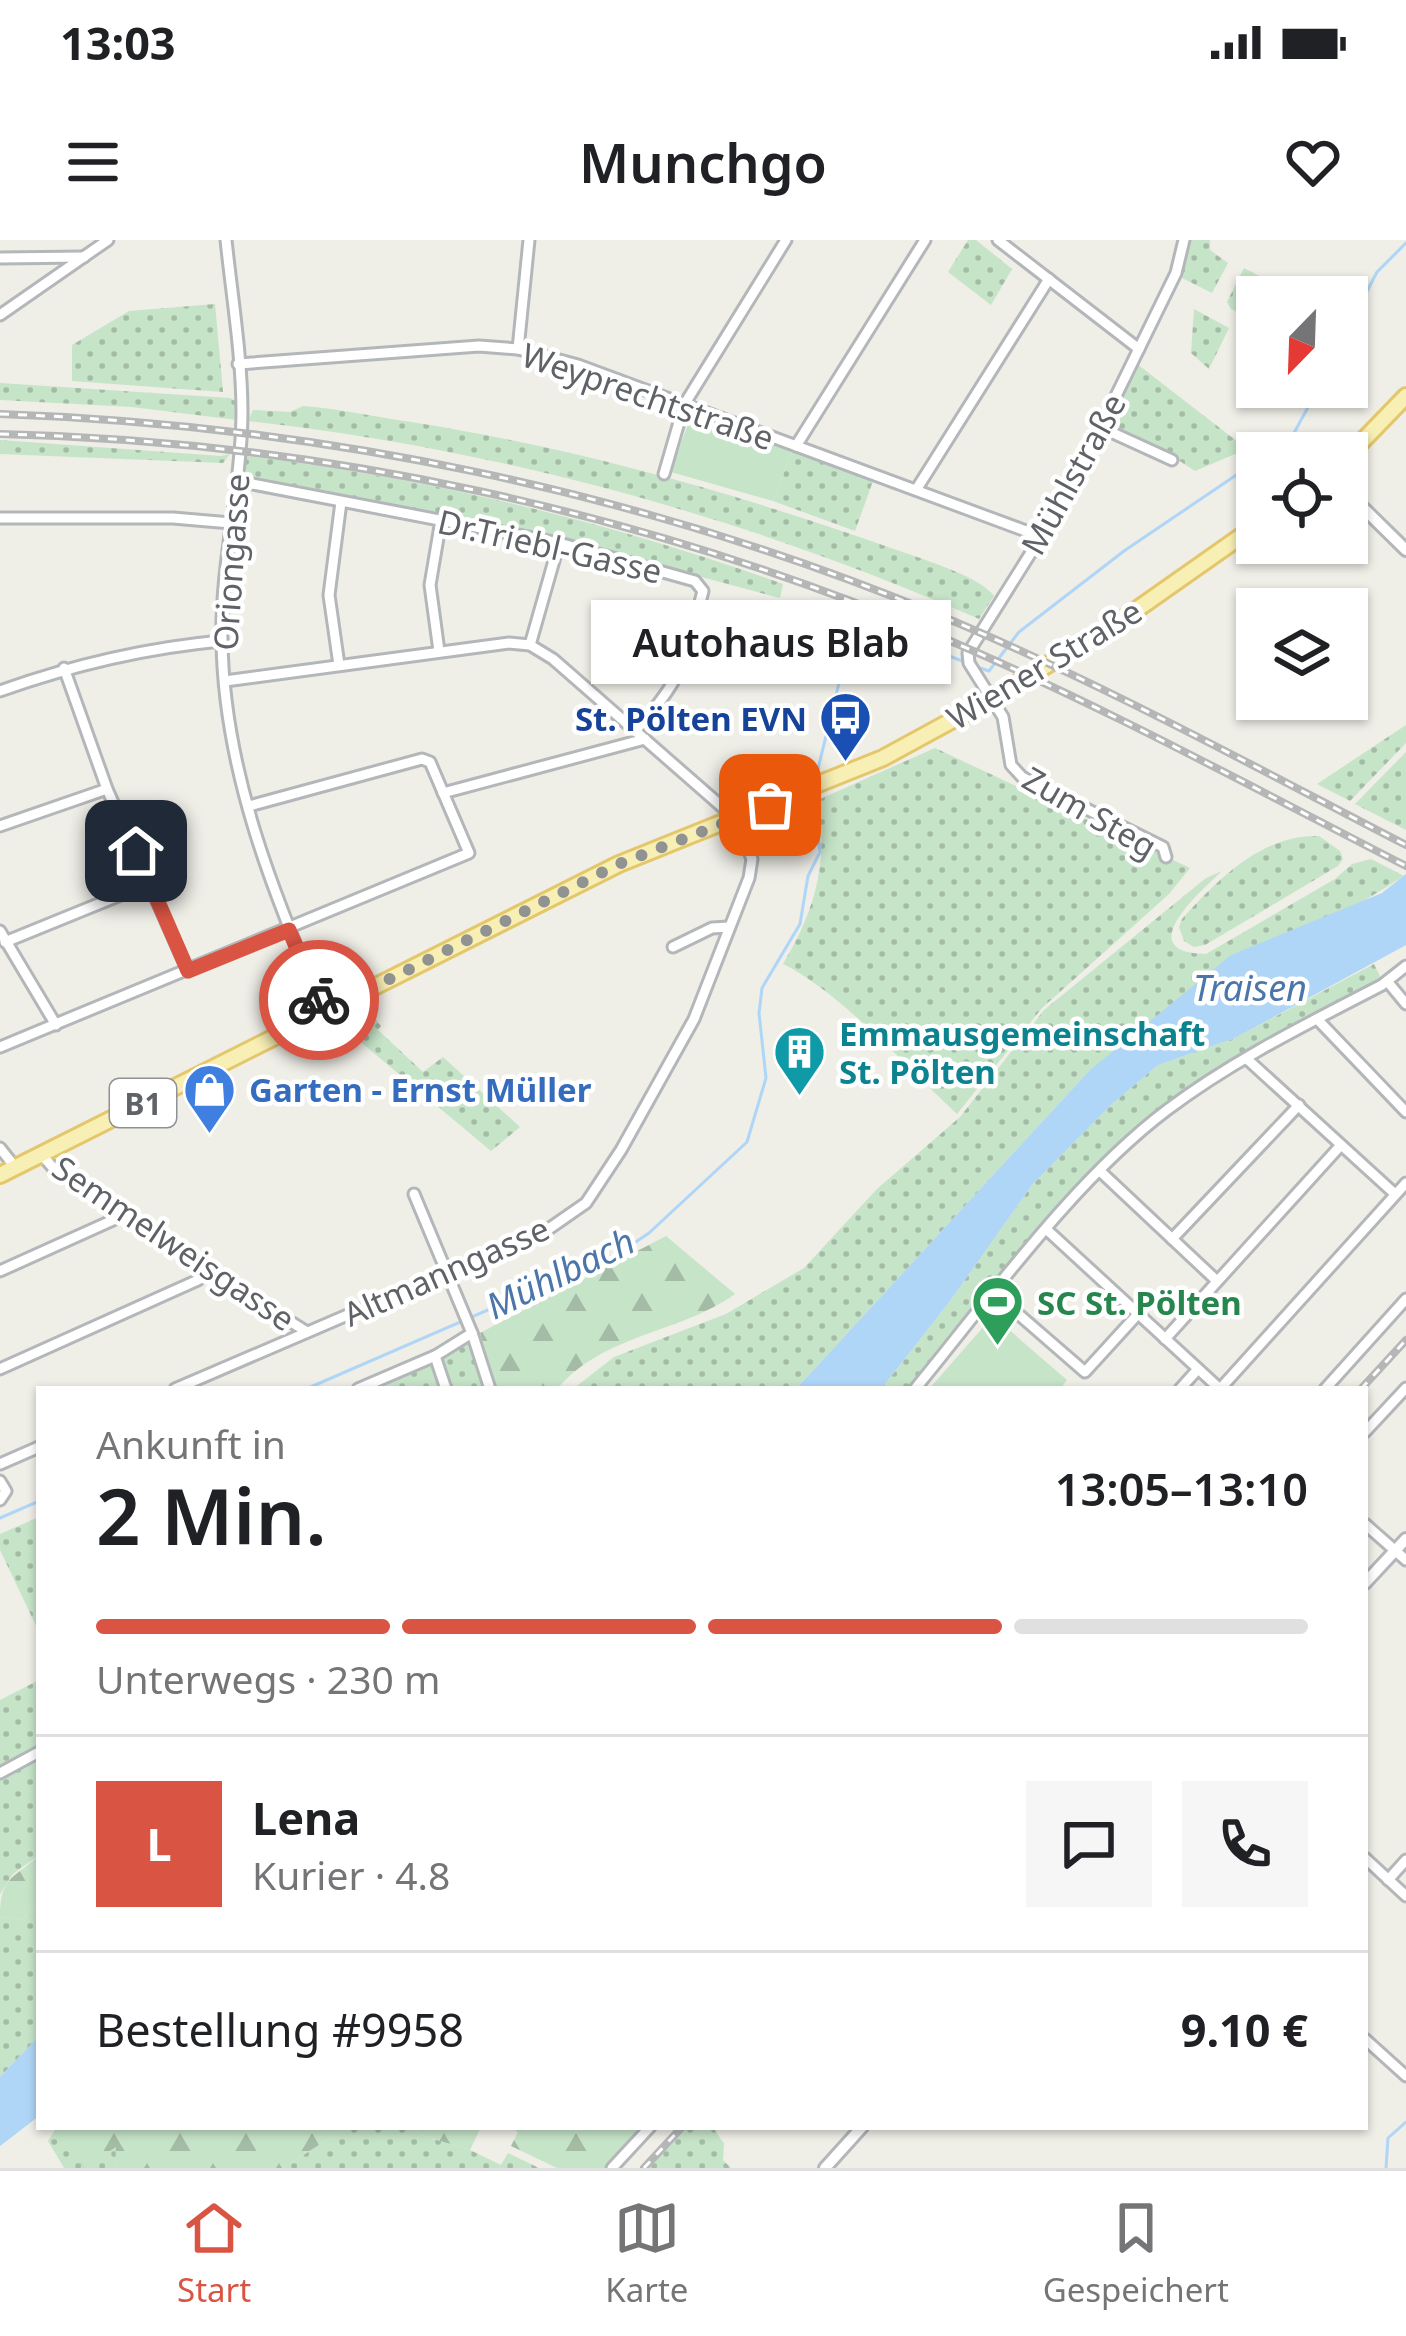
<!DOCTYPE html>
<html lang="de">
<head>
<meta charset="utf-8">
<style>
  body { margin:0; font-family:"Noto Sans",sans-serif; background:#f6f6f6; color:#202124; height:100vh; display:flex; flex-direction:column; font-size:45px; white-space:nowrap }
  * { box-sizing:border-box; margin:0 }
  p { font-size:39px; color:#757577 }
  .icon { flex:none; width:66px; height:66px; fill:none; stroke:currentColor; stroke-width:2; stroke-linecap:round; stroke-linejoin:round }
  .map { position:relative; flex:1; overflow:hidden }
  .drawer { position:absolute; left:36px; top:1146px; width:1332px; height:744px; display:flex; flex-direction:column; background:#fff; border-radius:0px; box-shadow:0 3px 9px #0004 }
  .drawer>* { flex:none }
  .needle { width:78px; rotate:203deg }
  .fabs { position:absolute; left:1236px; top:36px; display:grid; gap:24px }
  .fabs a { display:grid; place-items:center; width:132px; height:132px; border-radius:0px; background:#fff; box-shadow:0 3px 9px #0004; font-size:60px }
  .pin { position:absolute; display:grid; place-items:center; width:102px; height:102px; color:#fff; margin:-51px; border-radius:24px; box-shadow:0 6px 18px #0006 }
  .courier { position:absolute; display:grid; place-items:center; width:120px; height:120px; margin:-60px; border:9px solid #da5443; border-radius:50%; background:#fff; color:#222; box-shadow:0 3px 15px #0007 }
  .bubble { position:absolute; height:84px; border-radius:0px; background:#fff; box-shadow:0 3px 9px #0004; font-size:39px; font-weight:600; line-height:84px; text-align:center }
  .overview em { font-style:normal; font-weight:600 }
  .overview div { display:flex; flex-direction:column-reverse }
  .overview { display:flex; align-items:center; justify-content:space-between; height:204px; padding:0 60px }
  h1 { font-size:78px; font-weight:600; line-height:90px }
  .bar { display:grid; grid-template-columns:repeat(4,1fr); gap:18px 12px; align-content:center; height:144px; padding:0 60px }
  .bar i { height:15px; border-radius:9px; background:#e0e0e0 }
  .bar .active { background:#da5443 }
  .bar p { grid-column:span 4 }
  .line { display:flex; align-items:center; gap:30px; padding:0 60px; border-top:3px solid #e0e0e0 }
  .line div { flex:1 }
  .round { display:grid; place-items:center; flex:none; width:126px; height:126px; border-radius:0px; background:#f6f6f6 }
  .status { display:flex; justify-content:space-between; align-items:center; height:84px; padding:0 60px; background:#fff; direction:ltr }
  .status svg { height:33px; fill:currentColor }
  header { display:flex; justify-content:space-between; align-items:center; height:156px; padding:0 60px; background:#fff; font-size:54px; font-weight:600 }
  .tab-bar { display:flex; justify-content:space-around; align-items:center; height:168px; border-top:3px solid #e0e0e0; background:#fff; font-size:33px; color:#757577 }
  .tab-bar a { display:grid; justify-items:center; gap:6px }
  .tab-bar .active { color:#da5443 }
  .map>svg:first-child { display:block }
  .green { fill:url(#green-dots) }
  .forest { fill:url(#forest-firs) }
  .pitch { fill:#c6e4c8 }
  .water { fill:#afd5f7 }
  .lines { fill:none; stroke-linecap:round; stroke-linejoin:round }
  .stream { stroke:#afd5f7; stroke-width:3 }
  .minor-casing { stroke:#b4b7ba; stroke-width:15 }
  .tertiary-casing { stroke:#b4b7ba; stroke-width:16 }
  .primary-casing { stroke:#e5c76b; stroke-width:20 }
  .minor { stroke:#fff; stroke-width:9 }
  .tertiary { stroke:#fff; stroke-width:10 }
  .primary { stroke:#f8efb4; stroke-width:14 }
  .rail-casing { stroke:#b5b6b6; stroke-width:8 }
  .rail { stroke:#fff; stroke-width:3; stroke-dasharray:9; stroke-linecap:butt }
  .done { stroke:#919393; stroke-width:12; stroke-dasharray:0 21.6 }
  .route { stroke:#da5443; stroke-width:15 }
  .labels { text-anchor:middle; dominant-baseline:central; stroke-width:9; stroke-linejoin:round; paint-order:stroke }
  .shield { fill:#fff; stroke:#8f9194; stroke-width:3 }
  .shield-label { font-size:30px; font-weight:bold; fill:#5f6266 }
  .street-label { font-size:33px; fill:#5f6266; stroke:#fff }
  .transit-label { font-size:33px; font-weight:bold; fill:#164399; stroke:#fff; text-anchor:end }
  .culture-label { font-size:33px; font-weight:bold; fill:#0d838f; stroke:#fff; text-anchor:start }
  .shop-label { font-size:33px; font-weight:bold; fill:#366cbe; stroke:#fff; text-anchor:start }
  .leisure-label { font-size:33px; font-weight:bold; fill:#27864d; stroke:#fff; text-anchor:start }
  .water-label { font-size:36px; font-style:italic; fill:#4c76a9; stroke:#fff }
</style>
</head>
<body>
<div class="status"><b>13:03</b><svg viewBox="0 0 49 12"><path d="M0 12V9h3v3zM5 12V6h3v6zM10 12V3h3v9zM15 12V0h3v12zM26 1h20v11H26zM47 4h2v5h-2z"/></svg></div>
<header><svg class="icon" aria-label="menu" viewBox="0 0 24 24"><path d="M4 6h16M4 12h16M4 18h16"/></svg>Munchgo<svg class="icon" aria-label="heart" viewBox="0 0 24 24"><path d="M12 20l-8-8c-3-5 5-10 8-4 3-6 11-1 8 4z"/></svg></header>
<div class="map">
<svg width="1406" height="1928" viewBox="0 0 1406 1928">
  <defs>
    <pattern id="green-dots" width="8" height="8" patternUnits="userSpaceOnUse" patternTransform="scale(3)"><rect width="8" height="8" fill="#c6e4c8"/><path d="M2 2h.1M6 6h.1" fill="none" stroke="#a4bca6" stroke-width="1.8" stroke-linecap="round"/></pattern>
    <pattern id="forest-firs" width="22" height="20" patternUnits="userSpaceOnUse" patternTransform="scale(3)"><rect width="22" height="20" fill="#c6e4c8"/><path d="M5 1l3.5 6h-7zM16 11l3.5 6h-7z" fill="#a4bca6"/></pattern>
  </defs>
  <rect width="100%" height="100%" fill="#efeee7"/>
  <g class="green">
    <path d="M968 0H976L1012 29 991 65 948 32Z"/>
    <path d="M1189 0H1210V10L1228 23 1212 53 1180 37Z"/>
    <path d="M1244 28 1267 40 1251 70 1242 74 1231 69 1227 62Z"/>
    <path d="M215 64 223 152 72 141V105L129 71Z"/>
    <path d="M1194 69 1229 88 1209 129 1191 113Z"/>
    <path d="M1137 124 1247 209 1195 231 1172 216 1107 187Z"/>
    <path d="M0 143 230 158 235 161 237 180 132 167 0 160Z"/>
    <path d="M303 166C340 169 375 177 411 182 575 208 732 252 888 307 913 316 981 336 994 356L979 379C749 278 497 208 248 181L253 170 290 172Z"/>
    <path d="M0 200 221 216 230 214 223 223 0 214Z"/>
    <path d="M792 212 873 241 855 291 773 261Z"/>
    <path d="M246 216C426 237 613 283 783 344L780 358 579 304 251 239 245 229Z"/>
    <path d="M1406 485V503L1350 561 1317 544Z"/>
    <path d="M935 508 1190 628 1169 654 1042 768 957 874C909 829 839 751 783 724 816 669 828 623 818 560Z"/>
    <path d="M1406 512V590L1355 564Z"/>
    <path d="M1319 596 1340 611 1343 619 1338 626 1205 705 1194 707 1184 701 1179 687 1182 679C1217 640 1262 594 1319 596Z"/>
    <path d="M1371 619 1404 636 1089 831 796 1149H573L614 1117 726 1074 804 1028 877 949 960 877 1044 770 1206 638 1222 631C1202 650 1129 713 1206 714L1335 639 1352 624Z"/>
    <path d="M1374 724 1380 736 1376 743 1226 824 1172 859 1074 950 910 1149H881L950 1061 1032 945 1112 864 1158 825 1235 798Z"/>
    <path d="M366 767 381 786 378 790 423 832 443 817 520 887 491 911 363 804 342 778Z"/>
    <path d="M474 1088 489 1149H345L435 1111Z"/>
    <path d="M39 1277V1392L0 1310V1294Z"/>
    <path d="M39 1440V1615L13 1634 0 1654V1460Z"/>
    <path d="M39 1662V1796L0 1837V1677L21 1680Z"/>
    <path d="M347 1887H411L424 1896 470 1910 501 1925 508 1913 539 1928H283Z"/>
    <path d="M687 1887H713L724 1904 723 1920 731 1928H649Z"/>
    <path d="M56 1888 84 1927 117 1906 115 1928H64L48 1901Z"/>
  </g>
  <g class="forest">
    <path d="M666 996 735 1054C679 1094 605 1093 557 1149H497L480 1093Z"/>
    <path d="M39 1615V1662L21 1680 0 1677C0 1635 15 1639 39 1615Z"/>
    <path d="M347 1887 283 1928H115L116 1907 84 1928 56 1888Z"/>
    <path d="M411 1887H481L470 1910 424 1896Z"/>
    <path d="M510 1887H642L605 1928H557L511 1906 518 1892Z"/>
  </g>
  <g class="pitch">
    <path d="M691 175 792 212 773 261 671 232Z"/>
    <path d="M993 1076 1067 1140 1060 1149H929Z"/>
  </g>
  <g class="water">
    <path d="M1406 634V705L1235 798 1158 825 1112 864 1032 945 950 1061 881 1149H796L1089 831 1231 715 1382 653Z"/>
    <path d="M39 1796V1876L0 1906V1837Z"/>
  </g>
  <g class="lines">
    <g class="stream">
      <path d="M1347 90 1377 32 1406 3"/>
      <path d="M1270 213 1294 193 1319 147"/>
      <path d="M974 426 989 431 1019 392 1124 311 1257 221"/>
      <path d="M816 537 839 443 893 410 917 404 965 422"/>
      <path d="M306 1149 621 1012 649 993 747 902 766 838 759 773 762 748 800 684 808 636 820 612 814 552"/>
      <path d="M0 1278 39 1261"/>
      <path d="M1386 1928 1388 1898 1406 1882"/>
    </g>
    <defs>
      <g id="minor">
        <path d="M226 0C232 57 242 116 242 174 241 250 220 326 222 402 224 531 274 656 324 772"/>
        <path d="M998 0 1139 109"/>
        <path d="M0 18 84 17"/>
        <path d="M0 75 108 0"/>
        <path d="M518 109 529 0"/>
        <path d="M238 124 479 106 518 109 578 125 1042 297"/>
        <path d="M1102 188 1172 220"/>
        <path d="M796 206 925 0"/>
        <path d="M664 234 684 165 786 0"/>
        <path d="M237 241 559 303 695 341 703 351C685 419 685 437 635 491"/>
        <path d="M916 250 1049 39"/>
        <path d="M0 278H173L231 283"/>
        <path d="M530 405 559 303"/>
        <path d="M439 411 430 345 441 280"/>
        <path d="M339 425 329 355 341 262"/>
        <path d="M64 428 107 549 188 731"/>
        <path d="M0 451C73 425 145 408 221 401"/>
        <path d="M443 553 645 499"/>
        <path d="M0 586 107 549"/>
        <path d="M1166 617 1163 607 1022 537 1011 525 1003 477 969 423 968 413 1069 252 1176 33 1184 0"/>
        <path d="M0 691 56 785"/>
        <path d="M5 702 150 643"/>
        <path d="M673 707 712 688 729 687"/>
        <path d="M1387 741 1406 764"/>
        <path d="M1317 779 1406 872"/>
        <path d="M0 807 469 613 430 522 422 519 249 566"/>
        <path d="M1247 819 1395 954"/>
        <path d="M0 908 15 927"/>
        <path d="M41 914 55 930 122 976 307 1092"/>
        <path d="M1101 932 1217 1041"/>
        <path d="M414 954 472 1093 490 1149"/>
        <path d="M1046 989 1220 1149"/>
        <path d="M1172 999 1299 865"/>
        <path d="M0 1031 122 976"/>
        <path d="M994 1053 1085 1132 1137 1075"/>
        <path d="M1165 1099 1341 905"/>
        <path d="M435 1116 446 1149"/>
        <path d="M0 1129 198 1040 208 1030"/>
        <path d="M175 1149 550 988 586 963 621 910 694 779 749 638 752 619 736 579 553 419 530 405 509 403 225 441"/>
        <path d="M358 1149 435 1116 472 1093"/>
        <path d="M915 1149C989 1059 1074 940 1167 870 1233 820 1309 783 1382 745L1406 726"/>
        <path d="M1180 1149 1198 1129"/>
        <path d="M1220 1149 1406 943"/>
        <path d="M1325 1149 1406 1059"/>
        <path d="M1365 1192 1406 1148"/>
        <path d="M0 1224 39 1207"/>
        <path d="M0 1241 6 1251 0 1260"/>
        <path d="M1365 1284 1406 1320"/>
        <path d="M0 1533 39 1512"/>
        <path d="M1365 1618 1406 1656"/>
        <path d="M1388 1640 1406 1620"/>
        <path d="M1365 1799 1406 1836"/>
        <path d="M612 1928 650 1887"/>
      </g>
      <g id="tertiary">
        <path d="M1347 252 1406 310"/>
        <path d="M1365 1343 1406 1299"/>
        <path d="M825 1928 862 1887"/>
      </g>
      <g id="primary">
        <path d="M1347 217 1406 156"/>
        <path d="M0 935 619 624 883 518 993 458 1129 375 1257 285"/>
      </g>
    </defs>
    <use href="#minor" class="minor-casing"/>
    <use href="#tertiary" class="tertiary-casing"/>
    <use href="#primary" class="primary-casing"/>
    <use href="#minor" class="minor"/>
    <use href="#tertiary" class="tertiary"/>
    <use href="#primary" class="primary"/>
    <defs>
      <g id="rail">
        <path d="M0 174C321 185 637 251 934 373 1096 440 1251 525 1406 605"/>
        <path d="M0 194C320 201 639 271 934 394 1096 462 1250 546 1406 626"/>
        <path d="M1361 1149 1406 1100"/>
        <path d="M644 1928 682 1887"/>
      </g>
    </defs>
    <use href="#rail" class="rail-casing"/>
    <use href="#rail" class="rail"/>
  </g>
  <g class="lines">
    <path class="done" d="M319 760 324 772 619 624 770 565"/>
    <path class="route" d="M136 611 188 731 289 690 319 760"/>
  </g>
  <defs>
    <symbol id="bus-pin" viewBox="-11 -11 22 30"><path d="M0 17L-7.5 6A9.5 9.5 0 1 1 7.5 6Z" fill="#1a4fb4" stroke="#fff"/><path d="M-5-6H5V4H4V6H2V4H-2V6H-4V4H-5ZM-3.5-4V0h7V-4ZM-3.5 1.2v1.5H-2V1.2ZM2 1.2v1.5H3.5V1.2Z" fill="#fff"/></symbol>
    <symbol id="building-pin" viewBox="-11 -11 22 30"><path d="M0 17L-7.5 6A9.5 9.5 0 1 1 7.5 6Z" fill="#0f9aa8" stroke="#fff"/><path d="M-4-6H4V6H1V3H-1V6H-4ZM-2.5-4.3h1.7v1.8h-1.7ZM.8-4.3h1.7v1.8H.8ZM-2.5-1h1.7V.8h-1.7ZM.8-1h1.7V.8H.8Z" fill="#fff"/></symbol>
    <symbol id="shop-pin" viewBox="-11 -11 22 30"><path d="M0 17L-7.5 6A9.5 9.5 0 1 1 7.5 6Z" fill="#3f7fe0" stroke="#fff"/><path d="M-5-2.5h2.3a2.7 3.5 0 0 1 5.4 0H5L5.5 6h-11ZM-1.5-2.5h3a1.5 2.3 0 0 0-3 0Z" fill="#fff"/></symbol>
    <symbol id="stadium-pin" viewBox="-11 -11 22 30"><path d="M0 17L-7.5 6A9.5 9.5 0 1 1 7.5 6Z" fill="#2e9e5b" stroke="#fff"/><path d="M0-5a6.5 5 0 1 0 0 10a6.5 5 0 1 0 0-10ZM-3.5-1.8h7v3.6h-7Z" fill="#fff"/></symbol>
  </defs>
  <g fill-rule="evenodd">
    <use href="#bus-pin" x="816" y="448" width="59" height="81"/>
    <use href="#building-pin" x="770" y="782" width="59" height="81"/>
    <use href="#shop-pin" x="180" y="820" width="59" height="81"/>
    <use href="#stadium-pin" x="968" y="1032" width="59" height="81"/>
  </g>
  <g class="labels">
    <rect class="shield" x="110" y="839" width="66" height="48" rx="9"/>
    <g class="shield-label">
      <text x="143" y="863">B1</text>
    </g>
    <g class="street-label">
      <text transform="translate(648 156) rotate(19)">Weyprechtstraße</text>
      <text transform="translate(1073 234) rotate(-61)">Mühlstraße</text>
      <text transform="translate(550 306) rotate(13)">Dr.Triebl-Gasse</text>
      <text transform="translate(231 322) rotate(-86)">Oriongasse</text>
      <text transform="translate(1044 424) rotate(-31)">Wiener Straße</text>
      <text transform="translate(1090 572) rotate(30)">Zum Steg</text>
      <text transform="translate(174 1003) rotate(34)">Semmelweisgasse</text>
      <text transform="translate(446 1031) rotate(-24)">Altmanngasse</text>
    </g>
    <g class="transit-label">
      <text x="807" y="478">St. Pölten EVN</text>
    </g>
    <g class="culture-label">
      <text x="839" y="793">Emmausgemeinschaft<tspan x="839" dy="38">St. Pölten</tspan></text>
    </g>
    <g class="shop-label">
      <text x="249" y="849">Garten - Ernst Müller</text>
    </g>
    <g class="leisure-label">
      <text x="1037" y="1062">SC St. Pölten</text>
    </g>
    <g class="water-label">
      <text x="1250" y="747">Traisen</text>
      <text transform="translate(560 1033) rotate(-26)">Mühlbach</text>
    </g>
  </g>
</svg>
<div class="fabs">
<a><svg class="needle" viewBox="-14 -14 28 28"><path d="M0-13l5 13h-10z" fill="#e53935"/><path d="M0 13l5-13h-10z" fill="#757577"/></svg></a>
<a><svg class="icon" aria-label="locate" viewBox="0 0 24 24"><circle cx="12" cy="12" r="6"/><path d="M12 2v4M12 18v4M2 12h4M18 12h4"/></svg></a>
<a><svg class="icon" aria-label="layers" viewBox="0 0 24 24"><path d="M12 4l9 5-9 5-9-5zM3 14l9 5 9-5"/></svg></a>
</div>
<div class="pin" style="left:770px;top:565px;background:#ea580c"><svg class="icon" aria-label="bag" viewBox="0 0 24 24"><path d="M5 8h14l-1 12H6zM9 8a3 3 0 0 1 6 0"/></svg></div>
<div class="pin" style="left:136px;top:611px;background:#1f2937"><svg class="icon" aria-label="home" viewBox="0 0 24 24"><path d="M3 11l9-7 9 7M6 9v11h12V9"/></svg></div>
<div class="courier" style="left:319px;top:760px"><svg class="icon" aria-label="bike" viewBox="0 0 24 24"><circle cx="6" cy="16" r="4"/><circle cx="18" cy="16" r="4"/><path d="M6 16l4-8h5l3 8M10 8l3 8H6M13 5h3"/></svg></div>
<div class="bubble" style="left:591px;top:360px;width:360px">Autohaus Blab</div>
<section class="drawer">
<div class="overview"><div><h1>2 Min.</h1><p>Ankunft in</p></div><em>13:05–13:10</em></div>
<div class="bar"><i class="active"></i><i class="active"></i><i class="active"></i><i></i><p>Unterwegs · 230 m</p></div>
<div class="line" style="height:216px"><b class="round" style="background:#da5443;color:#fff">L</b><div><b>Lena</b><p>Kurier · 4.8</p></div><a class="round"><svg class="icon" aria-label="chat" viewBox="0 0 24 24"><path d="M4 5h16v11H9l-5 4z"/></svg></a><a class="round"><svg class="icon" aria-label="phone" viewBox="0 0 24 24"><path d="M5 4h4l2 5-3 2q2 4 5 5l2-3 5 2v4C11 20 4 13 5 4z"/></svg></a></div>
<div class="line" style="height:156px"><div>Bestellung #9958</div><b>9.10 €</b></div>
</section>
</div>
<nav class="tab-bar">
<a class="active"><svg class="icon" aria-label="home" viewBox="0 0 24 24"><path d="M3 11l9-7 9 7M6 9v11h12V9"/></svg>Start</a>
<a><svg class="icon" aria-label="map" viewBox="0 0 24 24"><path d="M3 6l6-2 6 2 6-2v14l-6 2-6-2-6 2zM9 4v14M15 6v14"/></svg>Karte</a>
<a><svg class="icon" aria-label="saved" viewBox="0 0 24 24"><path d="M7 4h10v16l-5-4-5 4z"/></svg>Gespeichert</a>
</nav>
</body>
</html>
